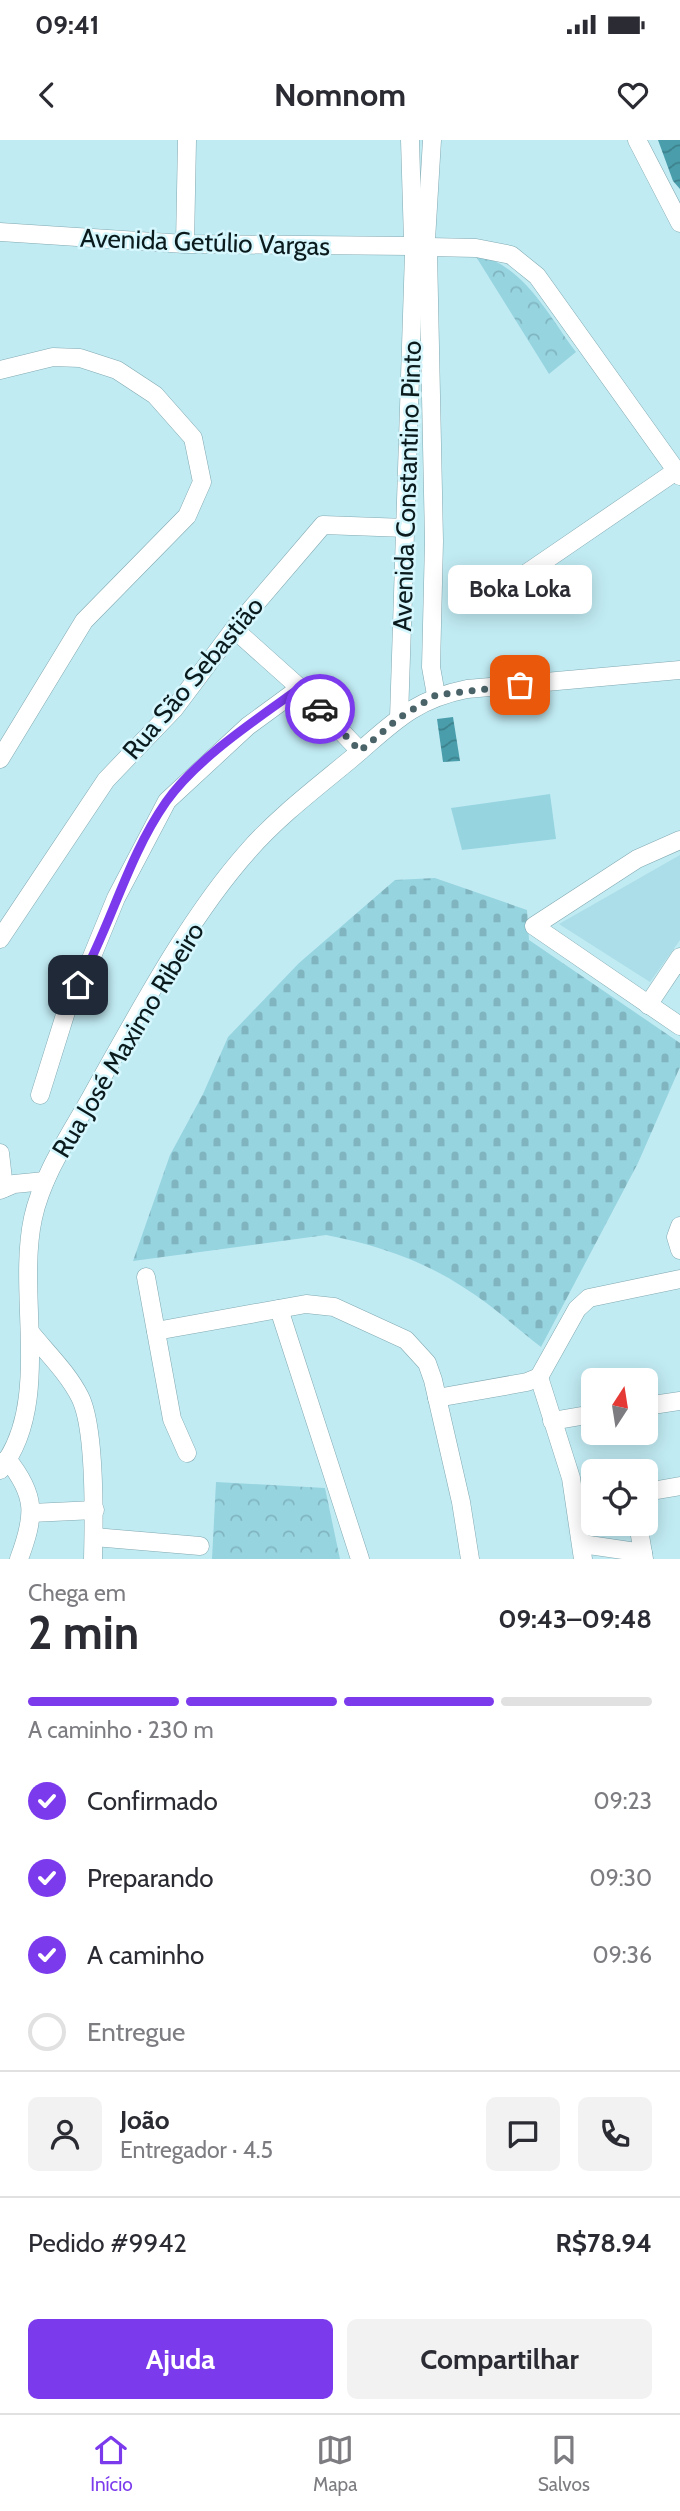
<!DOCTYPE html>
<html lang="pt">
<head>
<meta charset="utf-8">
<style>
  body { margin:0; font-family:Cabin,sans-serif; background:#f2f2f3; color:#2b2b33; height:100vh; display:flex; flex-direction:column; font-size:26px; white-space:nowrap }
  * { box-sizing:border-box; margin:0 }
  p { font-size:23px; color:#7c7c81 }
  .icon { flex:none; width:38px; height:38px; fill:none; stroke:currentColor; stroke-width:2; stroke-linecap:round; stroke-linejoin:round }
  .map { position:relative; height:1419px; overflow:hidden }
  .details { display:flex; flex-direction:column; background:#fff; flex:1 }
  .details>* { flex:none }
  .needle { width:46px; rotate:12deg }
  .tools { position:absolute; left:581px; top:1228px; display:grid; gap:14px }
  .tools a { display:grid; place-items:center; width:77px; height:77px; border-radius:10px; background:#fff; box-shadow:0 4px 18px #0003; font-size:35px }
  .pin { position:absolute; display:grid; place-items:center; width:60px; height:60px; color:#fff; margin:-30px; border-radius:14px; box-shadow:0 4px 10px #0006 }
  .courier { position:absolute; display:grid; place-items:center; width:70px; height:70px; margin:-35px; border:5px solid #7c3aed; border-radius:50%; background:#fff; color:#222; box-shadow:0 2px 9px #0007 }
  .bubble { position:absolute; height:49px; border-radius:10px; background:#fff; box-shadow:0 4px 18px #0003; font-size:23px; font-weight:700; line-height:49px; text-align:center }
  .summary em { font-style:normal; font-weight:700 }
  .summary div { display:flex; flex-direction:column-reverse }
  .summary { display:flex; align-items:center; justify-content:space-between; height:119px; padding:0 28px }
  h1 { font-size:46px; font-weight:700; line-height:52px }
  .bar { display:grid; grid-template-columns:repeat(4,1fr); gap:10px 7px; align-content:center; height:84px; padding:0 28px }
  .bar i { height:9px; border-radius:5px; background:#e1e1e2 }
  .bar .selected { background:#7c3aed }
  .bar p { grid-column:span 4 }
  .line { display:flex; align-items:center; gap:18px; padding:0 28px; border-top:2px solid #e1e1e2 }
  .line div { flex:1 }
  .round { display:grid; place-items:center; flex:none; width:74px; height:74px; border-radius:10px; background:#f2f2f3 }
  ol { padding:0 28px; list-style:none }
  li { display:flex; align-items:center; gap:21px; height:77px }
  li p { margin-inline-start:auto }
  li .icon { padding:7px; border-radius:50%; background:#7c3aed; color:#fff; stroke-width:4 }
  li:last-child { color:#7c7c81 }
  li i { width:38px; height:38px; border:4px solid #e1e1e2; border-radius:50% }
  .cta { display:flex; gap:14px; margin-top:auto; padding:14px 28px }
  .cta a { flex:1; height:80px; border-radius:10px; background:#7c3aed; color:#fff; font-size:28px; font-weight:700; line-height:80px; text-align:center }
  .cta a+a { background:#f2f2f3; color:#2b2b33 }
  .status { display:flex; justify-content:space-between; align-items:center; height:49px; padding:0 35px; background:#fff; direction:ltr }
  .status svg { height:19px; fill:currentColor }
  header { display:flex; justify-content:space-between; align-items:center; height:91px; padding:0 28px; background:#fff; font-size:32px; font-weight:700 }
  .menu { display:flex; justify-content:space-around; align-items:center; height:98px; border-top:2px solid #e1e1e2; background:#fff; font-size:19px; color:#7c7c81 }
  .menu a { display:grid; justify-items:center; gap:4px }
  .menu .selected { color:#7c3aed }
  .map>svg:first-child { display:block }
  .built { fill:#abdee8 }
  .green { fill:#96d4e0 }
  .forest { fill:url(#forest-crowns) }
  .cemetery { fill:url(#cemetery-stones) }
  .water { fill:url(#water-waves) }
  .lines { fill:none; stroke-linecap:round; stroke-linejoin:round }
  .minor-casing { stroke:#81a9b1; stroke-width:19 }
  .minor { stroke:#fff; stroke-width:18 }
  .done { stroke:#4a6368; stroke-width:7; stroke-dasharray:0 12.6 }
  .route { stroke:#7c3aed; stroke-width:9 }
  .labels { text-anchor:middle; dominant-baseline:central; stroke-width:5; stroke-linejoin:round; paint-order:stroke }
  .street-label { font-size:26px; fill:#0a1a1d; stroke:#d5f7fd }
</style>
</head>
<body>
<div class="status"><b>09:41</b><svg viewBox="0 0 49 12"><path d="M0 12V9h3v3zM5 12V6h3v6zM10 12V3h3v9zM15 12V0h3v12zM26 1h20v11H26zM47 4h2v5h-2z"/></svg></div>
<header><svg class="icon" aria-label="back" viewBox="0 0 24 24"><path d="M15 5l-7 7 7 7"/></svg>Nomnom<svg class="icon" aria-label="heart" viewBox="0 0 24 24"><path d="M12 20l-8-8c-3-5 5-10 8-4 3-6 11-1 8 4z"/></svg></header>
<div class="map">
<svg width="680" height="1419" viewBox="0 0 680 1419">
  <defs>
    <pattern id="forest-crowns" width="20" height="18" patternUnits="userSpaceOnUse" patternTransform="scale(1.75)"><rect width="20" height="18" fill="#96d4e0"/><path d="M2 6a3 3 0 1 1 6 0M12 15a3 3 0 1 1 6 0" fill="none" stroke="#80b5c0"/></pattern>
    <pattern id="cemetery-stones" width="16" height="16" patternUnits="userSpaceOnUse" patternTransform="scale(1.75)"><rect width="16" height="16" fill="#96d4e0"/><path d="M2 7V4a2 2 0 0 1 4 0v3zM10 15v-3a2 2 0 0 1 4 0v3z" fill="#80b5c0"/></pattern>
    <pattern id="water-waves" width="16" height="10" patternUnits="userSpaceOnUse" patternTransform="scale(1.75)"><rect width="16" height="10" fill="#4a9eac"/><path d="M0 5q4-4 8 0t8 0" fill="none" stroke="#3c808b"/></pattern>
  </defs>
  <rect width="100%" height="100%" fill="#c1ebf3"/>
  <path class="built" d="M680 715V800L650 842 559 784Z"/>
  <path class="green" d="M550 654 556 699 462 710 451 668Z"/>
  <g class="forest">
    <path d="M475 115C523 123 548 175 576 212L549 234Z"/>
    <path d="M216 1342 325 1348 340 1419H212Z"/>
  </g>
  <path class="cemetery" d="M435 738 527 770 529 800 680 903V927L638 1023 541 1207C515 1187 491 1164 463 1147 422 1120 374 1104 326 1095L133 1121 170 1015 203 954 228 897 299 823 395 740Z"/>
  <g class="water">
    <path d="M658 0H680V49L673 41Z"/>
    <path d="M453 577 460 621 443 622 437 579Z"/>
  </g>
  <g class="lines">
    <defs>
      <g id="minor">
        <path d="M410 0 413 101"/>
        <path d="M637 0 680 83"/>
        <path d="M0 92 185 104 411 106"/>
        <path d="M185 104 187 0"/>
        <path d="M429 107 476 108 511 115 537 136 680 336"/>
        <path d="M428 111 434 401 431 527 436 555"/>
        <path d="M424 114 429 107 426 100 432 0"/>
        <path d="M0 230 53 217 80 218 117 230 155 255 193 298 202 342 187 376 84 481 0 619"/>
        <path d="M521 437 676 331"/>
        <path d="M234 489 300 548 360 611"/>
        <path d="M399 578 414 113"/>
        <path d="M680 700 637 719 534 786 680 886"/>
        <path d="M0 799 106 640 174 569 234 489 323 385 406 388"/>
        <path d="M648 865 680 817"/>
        <path d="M40 955 70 859 86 831 116 758 167 661 248 586 300 548"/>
        <path d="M0 1013 4 1048"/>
        <path d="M0 1050 14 1044 45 1041"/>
        <path d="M680 1086 676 1097 680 1110"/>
        <path d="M146 1137 172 1279 187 1313"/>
        <path d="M279 1169 360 1419"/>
        <path d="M156 1191 306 1164 334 1167 406 1200 427 1223 433 1240 461 1362 470 1419"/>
        <path d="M30 1192C47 1213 68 1233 80 1257 96 1289 94 1381 93 1419"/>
        <path d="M539 1237 571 1338 583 1419"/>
        <path d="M437 1258 527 1242 539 1237 577 1169 589 1158 680 1139"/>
        <path d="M646 1266 680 1261"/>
        <path d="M552 1281 593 1274"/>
        <path d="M7 1319C37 1356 35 1376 19 1419"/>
        <path d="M0 1330C53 1264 16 1156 33 1078 43 1032 73 991 95 950 139 872 189 777 249 710 279 676 316 648 351 619 392 584 412 560 467 549L680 530"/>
        <path d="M646 1352 680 1346"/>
        <path d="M31 1373 95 1370"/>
        <path d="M638 1384 644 1419"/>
        <path d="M94 1397 200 1406"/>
        <path d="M582 1404 643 1413"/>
      </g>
    </defs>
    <use href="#minor" class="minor-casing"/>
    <use href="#minor" class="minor"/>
  </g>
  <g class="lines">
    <path class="done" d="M320 569 360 611 399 578 436 555 520 545"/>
    <path class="route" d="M78 845C111 786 127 718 166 662 197 618 257 579 300 548L320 569"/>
  </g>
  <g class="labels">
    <g class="street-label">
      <text transform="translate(205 102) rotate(2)">Avenida Getúlio Vargas</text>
      <text transform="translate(407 346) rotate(-88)">Avenida Constantino Pinto</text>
      <text transform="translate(193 538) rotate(-50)">Rua São Sebastião</text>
      <text transform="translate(128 900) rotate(-59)">Rua José Maximo Ribeiro</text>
    </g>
  </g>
</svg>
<div class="tools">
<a><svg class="needle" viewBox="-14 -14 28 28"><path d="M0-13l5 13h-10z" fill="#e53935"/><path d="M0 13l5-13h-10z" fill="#7c7c81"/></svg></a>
<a><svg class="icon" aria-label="locate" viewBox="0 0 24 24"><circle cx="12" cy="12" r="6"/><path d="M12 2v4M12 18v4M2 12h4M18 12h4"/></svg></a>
</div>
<div class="pin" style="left:520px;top:545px;background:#ea580c"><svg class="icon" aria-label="bag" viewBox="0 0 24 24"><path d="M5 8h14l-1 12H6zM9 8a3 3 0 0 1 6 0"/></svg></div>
<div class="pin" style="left:78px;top:845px;background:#1f2937"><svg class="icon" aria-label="home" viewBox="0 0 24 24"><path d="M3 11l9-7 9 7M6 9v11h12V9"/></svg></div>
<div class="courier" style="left:320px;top:569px"><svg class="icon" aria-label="car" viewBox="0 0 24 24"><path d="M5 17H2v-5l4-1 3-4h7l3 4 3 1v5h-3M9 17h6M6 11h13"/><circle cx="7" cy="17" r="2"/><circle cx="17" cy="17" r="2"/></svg></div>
<div class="bubble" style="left:448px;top:425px;width:144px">Boka Loka</div>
</div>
<section class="details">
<div class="summary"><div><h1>2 min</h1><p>Chega em</p></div><em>09:43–09:48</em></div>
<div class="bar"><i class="selected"></i><i class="selected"></i><i class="selected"></i><i></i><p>A caminho · 230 m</p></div>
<ol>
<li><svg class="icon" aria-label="check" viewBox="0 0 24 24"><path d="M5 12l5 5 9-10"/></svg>Confirmado<p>09:23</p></li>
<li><svg class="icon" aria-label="check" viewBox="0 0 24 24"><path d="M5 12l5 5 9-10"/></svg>Preparando<p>09:30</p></li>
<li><svg class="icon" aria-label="check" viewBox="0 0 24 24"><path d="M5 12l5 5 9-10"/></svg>A caminho<p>09:36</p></li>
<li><i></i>Entregue</li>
</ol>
<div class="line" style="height:126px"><a class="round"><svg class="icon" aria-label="person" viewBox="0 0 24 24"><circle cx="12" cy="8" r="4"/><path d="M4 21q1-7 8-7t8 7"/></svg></a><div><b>João</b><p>Entregador · 4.5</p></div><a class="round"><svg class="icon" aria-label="chat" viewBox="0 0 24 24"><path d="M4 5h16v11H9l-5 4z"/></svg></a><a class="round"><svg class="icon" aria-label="phone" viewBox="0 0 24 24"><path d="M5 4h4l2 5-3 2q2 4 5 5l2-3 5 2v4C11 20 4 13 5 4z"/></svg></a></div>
<div class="line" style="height:91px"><div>Pedido #9942</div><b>R$78.94</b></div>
<div class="cta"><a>Ajuda</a><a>Compartilhar</a></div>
</section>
<nav class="menu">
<a class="selected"><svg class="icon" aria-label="home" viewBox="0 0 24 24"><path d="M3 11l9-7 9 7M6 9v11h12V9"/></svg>Início</a>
<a><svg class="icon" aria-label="map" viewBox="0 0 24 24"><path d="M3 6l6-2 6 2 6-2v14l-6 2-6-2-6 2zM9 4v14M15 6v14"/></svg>Mapa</a>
<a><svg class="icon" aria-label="saved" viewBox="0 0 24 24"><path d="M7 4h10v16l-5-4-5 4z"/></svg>Salvos</a>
</nav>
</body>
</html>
